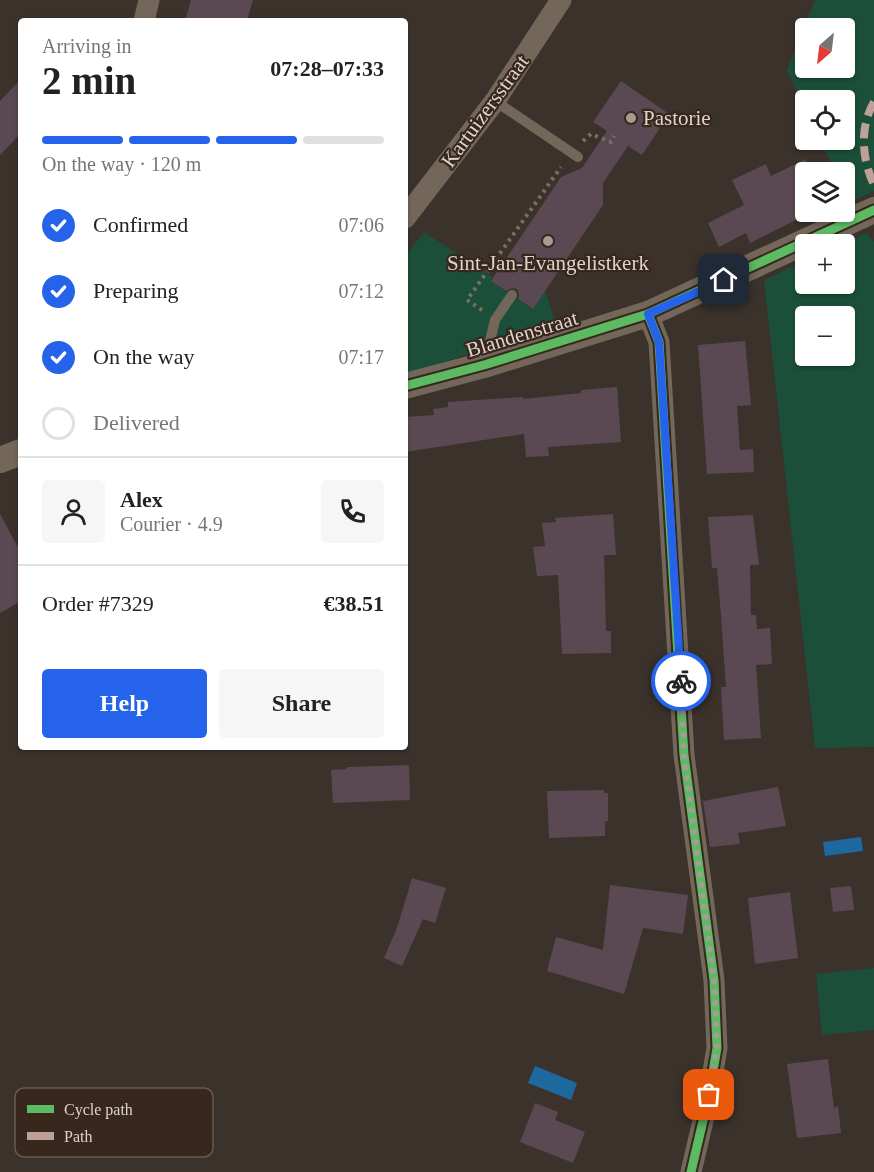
<!DOCTYPE html>
<html lang="en">
<head>
<meta charset="utf-8">
<style>
  body { margin:0; font-family:Georgia,serif; background:#f6f6f6; color:#222; height:100vh; display:flex; flex-direction:column; font-size:22px; white-space:nowrap }
  * { box-sizing:border-box; margin:0 }
  p { font-size:20px; color:#767676 }
  .icon { flex:none; width:33px; height:33px; fill:none; stroke:currentColor; stroke-width:2; stroke-linecap:round; stroke-linejoin:round }
  .map { position:relative; flex:1; overflow:hidden }
  .sheet { position:absolute; left:18px; top:18px; width:390px; height:732px; display:flex; flex-direction:column; background:#fff; border-radius:6px; box-shadow:0 2px 4px #0004 }
  .sheet>* { flex:none }
  .needle { width:39px; rotate:208deg }
  .buttons { position:absolute; left:795px; top:18px; display:grid; gap:12px }
  .buttons a { display:grid; place-items:center; width:60px; height:60px; border-radius:6px; background:#fff; box-shadow:0 2px 4px #0004; font-size:30px }
  .pin { position:absolute; display:grid; place-items:center; width:51px; height:51px; color:#fff; margin:-26px; border-radius:12px; box-shadow:0 3px 9px #0006 }
  .courier { position:absolute; display:grid; place-items:center; width:60px; height:60px; margin:-30px; border:4px solid #2563eb; border-radius:50%; background:#fff; color:#222; box-shadow:0 2px 8px #0007 }
  .headline em { font-style:normal; font-weight:800 }
  .headline div { display:flex; flex-direction:column-reverse }
  .headline { display:flex; align-items:center; justify-content:space-between; height:102px; padding:0 24px }
  h1 { font-size:39px; font-weight:800; line-height:45px }
  .bar { display:grid; grid-template-columns:repeat(4,1fr); gap:9px 6px; align-content:center; height:72px; padding:0 24px }
  .bar i { height:8px; border-radius:4px; background:#e0e0e0 }
  .bar .on { background:#2563eb }
  .bar p { grid-column:span 4 }
  .line { display:flex; align-items:center; gap:15px; padding:0 24px; border-top:2px solid #e0e0e0 }
  .line div { flex:1 }
  .round { display:grid; place-items:center; flex:none; width:63px; height:63px; border-radius:6px; background:#f6f6f6 }
  ol { padding:0 24px; list-style:none }
  li { display:flex; align-items:center; gap:18px; height:66px }
  li p { margin-inline-start:auto }
  li .icon { padding:6px; border-radius:50%; background:#2563eb; color:#fff; stroke-width:4 }
  li:last-child { color:#767676 }
  li i { width:33px; height:33px; border:3px solid #e0e0e0; border-radius:50% }
  .cta { display:flex; gap:12px; margin-top:auto; padding:12px 24px }
  .cta a { flex:1; height:69px; border-radius:6px; background:#2563eb; color:#fff; font-size:24px; font-weight:800; line-height:69px; text-align:center }
  .cta a+a { background:#f6f6f6; color:#222 }
  .map>svg:first-child { display:block }
  .green { fill:#1b4f39; fill-rule:evenodd }
  .water { fill:#1d689e }
  .building { fill:#5a4952 }
  .lines { fill:none; stroke-linecap:round; stroke-linejoin:round }
  .path { stroke:#7a6f65; stroke-width:4; stroke-dasharray:3 4.5; stroke-linecap:butt }
  .service { stroke:#73675a; stroke-width:10 }
  .minor { stroke:#73675a; stroke-width:21 }
  .tertiary { stroke:#73675a; stroke-width:26 }
  .quiet { stroke:#bda197; stroke-width:8; stroke-dasharray:15 8; stroke-linecap:butt }
  .cycleway-casing { stroke:#37271c; stroke-width:13 }
  .cycleway { stroke:#5cba63; stroke-width:9 }
  .done { stroke:#a69b95; stroke-width:6; stroke-dasharray:0 10.8 }
  .route { stroke:#2563eb; stroke-width:8 }
  .poi-dot { fill:#a69b95; stroke:#37271c; stroke-width:2 }
  .labels { text-anchor:middle; dominant-baseline:central; stroke-width:4.5; stroke-linejoin:round; paint-order:stroke }
  .street-label { font-size:21px; fill:#dfd4cd; stroke:#37271c }
  .poi-label { font-size:21px; fill:#dfd4cd; stroke:#37271c; text-anchor:start }
  .key { fill:#37271c; stroke:#695b51; stroke-width:1.5 }
  .key-label { font-size:16px; fill:#dfd4cd }
</style>
</head>
<body>
<div class="map">
<svg width="874" height="1172" viewBox="0 0 874 1172">
  <rect width="100%" height="100%" fill="#3b322c"/>
  <g class="green">
    <path d="M815 0H874V191L850 202 845 191 844 172H836L820 140H844V100H806L805 109 787 70ZM806 28H844V68H806Z"/>
    <path d="M424 232 493 277 491 281 532 309 545 290 556 325 420 370 405 373V256Z"/>
    <path d="M867 233 874 242V747L815 748 764 280 805 261 806 284H844L843 244ZM806 316H844V356H806Z"/>
    <path d="M874 968V1030L822 1035 816 974Z"/>
  </g>
  <g class="water">
    <path d="M861 837 863 851 825 856 823 842Z"/>
    <path d="M535 1066 577 1083 571 1100 528 1083Z"/>
  </g>
  <g class="building">
    <path d="M191 0H253L247 21H185Z"/>
    <path d="M21 79V133L0 155V101Z"/>
    <path d="M621 81 669 114 642 155 628 146 603 183V205L533 309 518 299 519 295 517 289 512 288 506 291 491 281 561 177 582 168 607 131 593 122Z"/>
    <path d="M806 159V215L750 243 746 233 719 247 708 223 744 205 732 180 766 164 771 176Z"/>
    <path d="M745 341 751 405 737 406 740 450 753 449 754 472 707 474 698 345Z"/>
    <path d="M617 387 621 442 548 447 549 456 526 457 524 434 405 452V417L434 415 433 409 448 407V402L523 397V399L581 393V390Z"/>
    <path d="M0 514 21 553V601L0 613Z"/>
    <path d="M613 514 616 555H604L606 631H611V653L562 654 558 575 537 576 533 547 545 546 542 523 556 522 555 518Z"/>
    <path d="M753 515 759 565H750L751 615H756L757 629 770 628 772 664 756 665 761 738 724 740 721 687H726L721 616 717 568H712L708 517Z"/>
    <path d="M409 765 410 800 333 803 331 770 346 769 348 767Z"/>
    <path d="M778 787 786 826 738 833 740 844 710 847 703 801Z"/>
    <path d="M604 790V793H608V821H605V836L549 838 547 791Z"/>
    <path d="M412 878 446 888 435 923 423 919 402 966 384 958 397 928Z"/>
    <path d="M610 885 688 895 683 934 643 928 624 994 547 971 556 937 603 950Z"/>
    <path d="M851 886 854 910 833 912 830 888Z"/>
    <path d="M790 892 798 958 755 964 748 898Z"/>
    <path d="M828 1059 834 1108 838 1106 841 1133 797 1138 787 1064Z"/>
    <path d="M535 1103 558 1112 555 1120 585 1132 573 1163 520 1142Z"/>
  </g>
  <g class="lines">
    <g class="path">
      <path d="M583 141 591 134 611 142 614 136"/>
      <path d="M482 310 467 300 561 167"/>
    </g>
    <g class="service">
      <path d="M495 101 578 157"/>
      <path d="M485 362 495 320 512 295"/>
    </g>
    <g class="minor">
      <path d="M144 21 149 0"/>
      <path d="M405 218 495 101 561 0"/>
      <path d="M648 314 659 342 684 755 714 980 717 1048 709 1095 691 1172"/>
    </g>
    <g class="tertiary">
      <path d="M405 386 484 365 648 314 874 210"/>
      <path d="M0 460 21 452"/>
    </g>
    <path class="quiet" d="M874 102C859 128 862 159 874 185"/>
    <defs>
      <g id="cycleway">
        <path d="M648 314 659 342 684 755 714 980 717 1048 709 1095 691 1172"/>
        <path d="M405 386 484 365 648 314 874 210"/>
      </g>
    </defs>
    <use href="#cycleway" class="cycleway-casing"/>
    <use href="#cycleway" class="cycleway"/>
  </g>
  <g class="lines">
    <path class="done" d="M681 681 684 755 714 980 717 1048 709 1095"/>
    <path class="route" d="M681 681 659 342 648 314 724 280"/>
  </g>
  <g class="poi-dot">
    <circle cx="631" cy="118" r="6"/>
    <circle cx="548" cy="241" r="6"/>
  </g>
  <g class="labels">
    <g class="street-label">
      <text transform="translate(485 111) rotate(-54)">Kartuizersstraat</text>
      <text transform="translate(522 334) rotate(-17)">Blandenstraat</text>
    </g>
    <g class="poi-label">
      <text x="643" y="118">Pastorie</text>
      <text x="548" y="263" text-anchor="middle">Sint-Jan-Evangelistkerk</text>
    </g>
  </g>
  <rect x="15" y="1088" width="198" height="69" rx="9" class="key"/>
  <rect x="27" y="1105" width="27" height="8" fill="#5cba63"/>
  <rect x="27" y="1132" width="27" height="8" fill="#bda197"/>
  <g class="key-label">
    <text x="64" y="1115">Cycle path</text>
    <text x="64" y="1142">Path</text>
  </g>
</svg>
<div class="buttons">
<a><svg class="needle" viewBox="-14 -14 28 28"><path d="M0-13l5 13h-10z" fill="#e53935"/><path d="M0 13l5-13h-10z" fill="#767676"/></svg></a>
<a><svg class="icon" aria-label="locate" viewBox="0 0 24 24"><circle cx="12" cy="12" r="6"/><path d="M12 2v4M12 18v4M2 12h4M18 12h4"/></svg></a>
<a><svg class="icon" aria-label="layers" viewBox="0 0 24 24"><path d="M12 4l9 5-9 5-9-5zM3 14l9 5 9-5"/></svg></a>
<a>+</a>
<a>−</a>
</div>
<div class="pin" style="left:709px;top:1095px;background:#ea580c"><svg class="icon" aria-label="bag" viewBox="0 0 24 24"><path d="M5 8h14l-1 12H6zM9 8a3 3 0 0 1 6 0"/></svg></div>
<div class="pin" style="left:724px;top:280px;background:#1f2937"><svg class="icon" aria-label="home" viewBox="0 0 24 24"><path d="M3 11l9-7 9 7M6 9v11h12V9"/></svg></div>
<div class="courier" style="left:681px;top:681px"><svg class="icon" aria-label="bike" viewBox="0 0 24 24"><circle cx="6" cy="16" r="4"/><circle cx="18" cy="16" r="4"/><path d="M6 16l4-8h5l3 8M10 8l3 8H6M13 5h3"/></svg></div>
<section class="sheet">
<div class="headline"><div><h1>2 min</h1><p>Arriving in</p></div><em>07:28–07:33</em></div>
<div class="bar"><i class="on"></i><i class="on"></i><i class="on"></i><i></i><p>On the way · 120 m</p></div>
<ol>
<li><svg class="icon" aria-label="check" viewBox="0 0 24 24"><path d="M5 12l5 5 9-10"/></svg>Confirmed<p>07:06</p></li>
<li><svg class="icon" aria-label="check" viewBox="0 0 24 24"><path d="M5 12l5 5 9-10"/></svg>Preparing<p>07:12</p></li>
<li><svg class="icon" aria-label="check" viewBox="0 0 24 24"><path d="M5 12l5 5 9-10"/></svg>On the way<p>07:17</p></li>
<li><i></i>Delivered</li>
</ol>
<div class="line" style="height:108px"><a class="round"><svg class="icon" aria-label="person" viewBox="0 0 24 24"><circle cx="12" cy="8" r="4"/><path d="M4 21q1-7 8-7t8 7"/></svg></a><div><b>Alex</b><p>Courier · 4.9</p></div><a class="round"><svg class="icon" aria-label="phone" viewBox="0 0 24 24"><path d="M5 4h4l2 5-3 2q2 4 5 5l2-3 5 2v4C11 20 4 13 5 4z"/></svg></a></div>
<div class="line" style="height:78px"><div>Order #7329</div><b>€38.51</b></div>
<div class="cta"><a>Help</a><a>Share</a></div>
</section>
</div>
</body>
</html>
